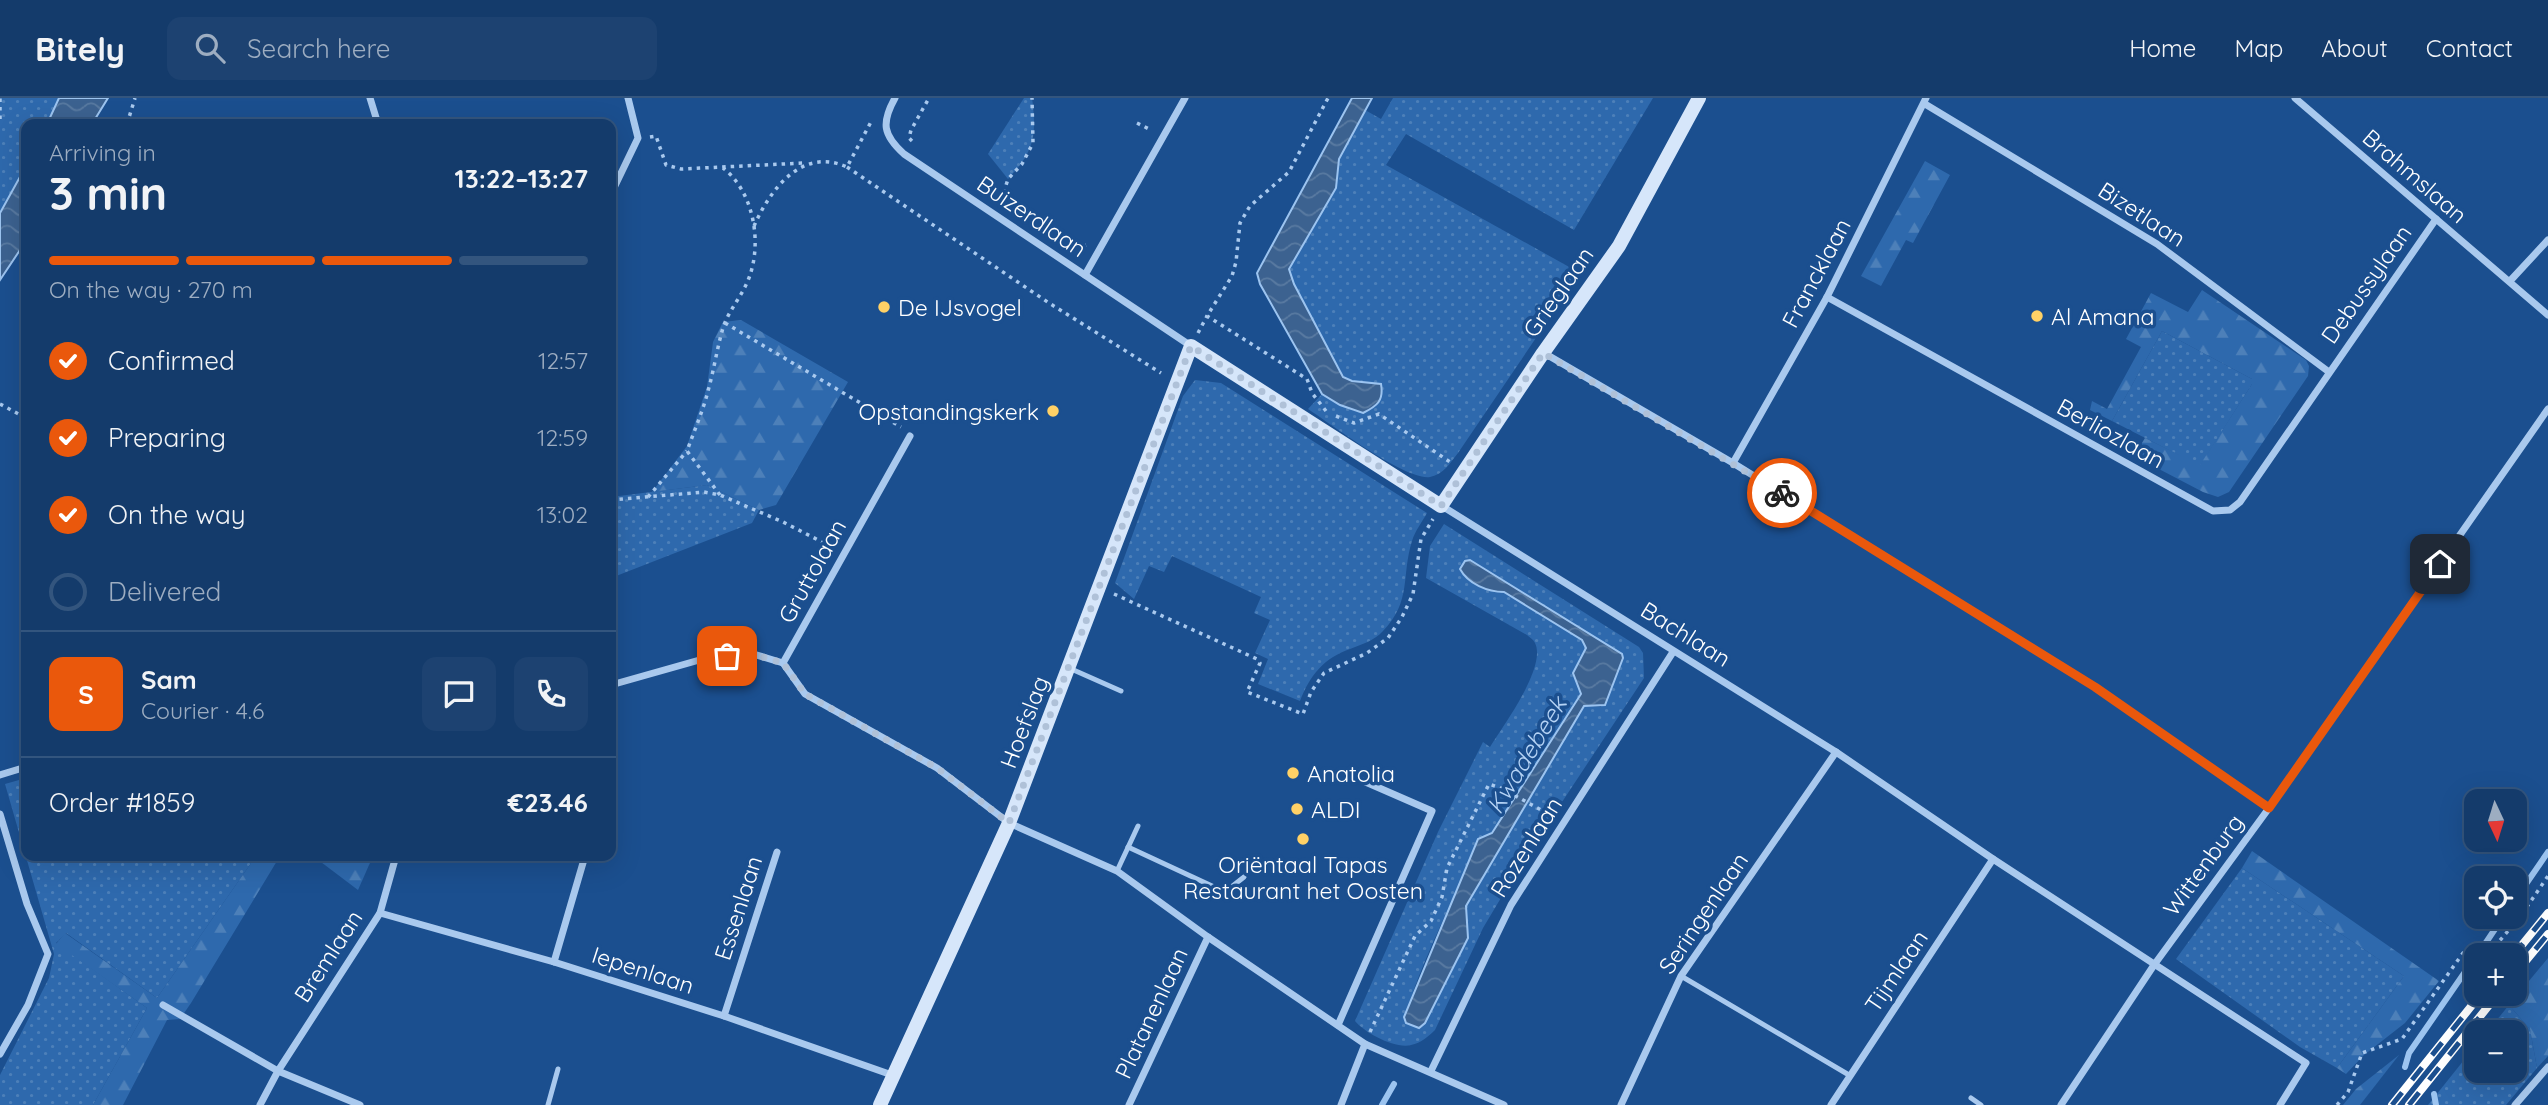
<!DOCTYPE html>
<html lang="en">
<head>
<meta charset="utf-8">
<style>
  body { margin:0; font-family:Quicksand,sans-serif; background:#1d4271; color:#f1f3f6; height:100vh; display:flex; flex-direction:column; font-size:26px; white-space:nowrap }
  * { box-sizing:border-box; margin:0 }
  p { font-size:23px; color:#9dadc1 }
  .icon { flex:none; width:38px; height:38px; fill:none; stroke:currentColor; stroke-width:2; stroke-linecap:round; stroke-linejoin:round }
  .map { position:relative; flex:1; overflow:hidden }
  .panel { position:absolute; left:21px; top:21px; width:595px; height:742px; display:flex; flex-direction:column; background:#143b6b; border-radius:14px; box-shadow:0 7px 28px #0002,0 0 0 2px #33557e }
  .panel>* { flex:none }
  .needle { width:46px; rotate:176deg }
  .tools { position:absolute; left:2464px; top:691px; display:grid; gap:14px }
  .tools a { display:grid; place-items:center; width:63px; height:63px; border-radius:14px; background:#143b6b; box-shadow:0 7px 28px #0002,0 0 0 2px #33557e; font-size:35px }
  .pin { position:absolute; display:grid; place-items:center; width:60px; height:60px; color:#fff; margin:-30px; border-radius:14px; box-shadow:0 4px 10px #0006 }
  .courier { position:absolute; display:grid; place-items:center; width:70px; height:70px; margin:-35px; border:5px solid #ea580c; border-radius:50%; background:#fff; color:#222; box-shadow:0 2px 9px #0007 }
  .head em { font-style:normal; font-weight:800 }
  .head div { display:flex; flex-direction:column-reverse }
  .head { display:flex; align-items:center; justify-content:space-between; height:119px; padding:0 28px }
  h1 { font-size:46px; font-weight:800; line-height:52px }
  .bar { display:grid; grid-template-columns:repeat(4,1fr); gap:10px 7px; align-content:center; height:84px; padding:0 28px }
  .bar i { height:9px; border-radius:5px; background:#33557e }
  .bar .selected { background:#ea580c }
  .bar p { grid-column:span 4 }
  .line { display:flex; align-items:center; gap:18px; padding:0 28px; border-top:2px solid #33557e }
  .line div { flex:1 }
  .round { display:grid; place-items:center; flex:none; width:74px; height:74px; border-radius:14px; background:#1d4271 }
  ol { padding:0 28px; list-style:none }
  li { display:flex; align-items:center; gap:21px; height:77px }
  li p { margin-inline-start:auto }
  li .icon { padding:7px; border-radius:50%; background:#ea580c; color:#fff; stroke-width:4 }
  li:last-child { color:#9dadc1 }
  li i { width:38px; height:38px; border:4px solid #33557e; border-radius:50% }
  header { display:flex; align-items:center; gap:42px; box-sizing:border-box; height:98px; padding:0 35px; background:#143b6b; border-bottom:2px solid #33557e }
  header strong { font-size:33px }
  nav { display:flex; gap:38px; margin-inline-start:auto; font-size:24px }
  .search { width:490px; height:63px; background:#1d4271; display:flex; align-items:center; gap:18px; box-sizing:border-box; padding:0 24px; border-radius:14px; color:#9dadc1; font-size:26px }
  .map>svg:first-child { display:block }
  .grass { fill:url(#grass-dots); fill-rule:evenodd }
  .forest { fill:url(#forest-firs) }
  .water { fill:url(#water-waves); stroke:#9cc4f0; stroke-width:2 }
  .lines { fill:none; stroke-linecap:round; stroke-linejoin:round }
  .stream { stroke:#9cc4f0; stroke-width:6 }
  .path { stroke:#a9c9ee; stroke-width:3.5; stroke-dasharray:3.5 5; stroke-linecap:butt }
  .lane { stroke:#a9c9ee; stroke-width:5 }
  .street { stroke:#a9c9ee; stroke-width:7 }
  .secondary { stroke:#d6e6fa; stroke-width:14 }
  .rail-casing { stroke:#fff; stroke-width:8 }
  .rail { stroke:#1b4f8f; stroke-width:5; stroke-dasharray:16; stroke-linecap:butt }
  .done { stroke:#afc1d8; stroke-width:7; stroke-dasharray:0 12.6 }
  .route { stroke:#ea580c; stroke-width:9 }
  .poi-dot { fill:#ffd166; stroke:#1b4f8f; stroke-width:2.5 }
  .labels { text-anchor:middle; dominant-baseline:central; stroke-width:7; stroke-linejoin:round; paint-order:stroke }
  .street-label { font-size:23px; fill:#fff; stroke:#1b4f8f }
  .poi-label { font-size:23px; fill:#fff; stroke:#1b4f8f; text-anchor:start }
  .water-label { font-size:24px; font-style:italic; fill:#b5d3f5; stroke:#1b4f8f }
</style>
</head>
<body>
<header>
<strong>Bitely</strong>
<div class="search"><svg class="icon" aria-label="search" viewBox="0 0 24 24"><circle cx="10" cy="10" r="6"/><path d="M15 15l6 6"/></svg>Search here</div>
<nav><a>Home</a><a>Map</a><a>About</a><a>Contact</a></nav>
</header>
<div class="map">
<svg width="2548" height="1007" viewBox="0 0 2548 1007">
  <defs>
    <pattern id="grass-dots" width="8" height="8" patternUnits="userSpaceOnUse" patternTransform="scale(1.75)"><rect width="8" height="8" fill="#2e69ad"/><path d="M2 2h.1M6 6h.1" fill="none" stroke="#4d80b9" stroke-width="1.8" stroke-linecap="round"/></pattern>
    <pattern id="forest-firs" width="22" height="20" patternUnits="userSpaceOnUse" patternTransform="scale(1.75)"><rect width="22" height="20" fill="#2e69ad"/><path d="M5 1l3.5 6h-7zM16 11l3.5 6h-7z" fill="#4d80b9"/></pattern>
    <pattern id="water-waves" width="16" height="10" patternUnits="userSpaceOnUse" patternTransform="scale(1.75)"><rect width="16" height="10" fill="#3c6290"/><path d="M0 5q4-4 8 0t8 0" fill="none" stroke="#597aa1"/></pattern>
  </defs>
  <rect width="100%" height="100%" fill="#1b4f8f"/>
  <g class="grass">
    <path d="M0 0H59L47 26H26V68L0 115Z"/>
    <path d="M1024 0H1032C1037 39 1034 53 1008 81L988 56Z"/>
    <path d="M1393 0H1653L1574 132 1406 36 1386 67 1580 175 1458 355C1450 365 1444 376 1430 379 1406 383 1331 326 1308 311L1322 296 1354 313 1363 315 1381 286 1352 283 1344 279 1294 186 1289 171 1336 90 1339 61 1365 12 1381 21Z"/>
    <path d="M2162 233 2252 281V286L2200 368 2112 323Z"/>
    <path d="M1195 282 1221 285 1427 415C1422 424 1415 433 1412 443 1401 478 1412 503 1383 533 1374 543 1362 546 1350 551 1324 560 1310 577 1300 603L1258 586 1268 561 1255 555 1270 522 1254 515 1261 499 1172 458 1164 474 1149 468 1134 501 1115 485 1183 298Z"/>
    <path d="M707 387 759 412 752 425 611 480V399Z"/>
    <path d="M1444 426 1639 549 1643 555 1644 580 1523 763 1483 830 1435 932C1429 938 1421 945 1411 947 1395 951 1365 935 1355 923L1438 734 1483 644 1490 649C1503 628 1547 569 1535 545 1533 541 1529 539 1527 537L1426 480 1430 448ZM1460 471 1622 556 1601 609 1584 608 1466 808 1407 925C1400 906 1470 766 1482 739L1492 735 1581 596 1573 575 1586 550 1582 542 1504 494C1488 494 1467 486 1460 471Z"/>
    <path d="M26 680V758H256L157 900 66 835 56 845 147 910 93 1007H0V977L49 880 54 856 5 686Z"/>
    <path d="M2242 770 2404 878 2337 970 2300 949 2176 861Z"/>
    <path d="M2509 907 2530 931 2537 970 2506 1007H2428L2476 947V973H2515V934H2487Z"/>
  </g>
  <g class="forest">
    <path d="M1925 63 1950 77 1913 145 1906 142 1881 188 1861 178Z"/>
    <path d="M2202 192 2306 262 2309 268 2308 278 2229 394 2218 399 2203 394 2134 358 2145 340 2200 367 2252 286V281L2162 233 2112 323 2090 312 2092 303 2107 311 2141 249 2126 241 2151 195 2188 214Z"/>
    <path d="M741 222 848 284 776 407 759 412 707 387 652 394 687 348 707 289 713 244 723 224Z"/>
    <path d="M2252 753 2439 883 2405 925 2364 957 2346 976 2337 970 2404 878 2242 770Z"/>
    <path d="M256 758H280L191 905 180 921 167 922 123 1007H93L147 910 56 846 65 835 157 900Z"/>
    <path d="M313 758H373L358 792Z"/>
    <path d="M2548 860V958L2537 970 2530 931 2509 907Z"/>
    <path d="M2399 957 2360 1007H2343L2356 991Z"/>
  </g>
  <g class="water">
    <path d="M59 0H108L92 26H47Z"/>
    <path d="M1352 0H1372L1339 61 1336 90 1289 171 1294 186 1343 279 1352 283 1381 286C1384 303 1377 308 1363 315L1340 307 1322 296 1260 186 1257 175Z"/>
    <path d="M26 68V143L0 182V115Z"/>
    <path d="M1470 462 1622 556 1623 560 1605 607 1584 608 1466 808 1468 840 1425 925 1419 930 1406 925 1404 919 1478 741 1492 735 1581 596 1573 575 1586 550 1582 542 1504 494C1488 494 1468 486 1460 471L1465 463Z"/>
  </g>
  <g class="lines">
    <g class="stream">
      <path d="M2515 802 2548 754"/>
      <path d="M2477 858 2503 819"/>
      <path d="M2405 969 2409 955 2476 858"/>
      <path d="M2434 996 2436 1007"/>
      <path d="M1382 1007 1394 986"/>
    </g>
    <g class="path">
      <path d="M0 21V0"/>
      <path d="M1137 25 1151 32"/>
      <path d="M127 26 135 0"/>
      <path d="M650 39 656 38 666 67 681 71 803 65"/>
      <path d="M912 43 909 40 911 32 929 0"/>
      <path d="M847 69 1049 205 1161 275"/>
      <path d="M1001 103 1008 81 1022 66 1033 45 1032 0"/>
      <path d="M754 128C771 90 802 49 847 69L872 22"/>
      <path d="M1069 148 1079 149 1086 147"/>
      <path d="M725 225 901 329"/>
      <path d="M1198 235 1207 218"/>
      <path d="M0 306 26 320"/>
      <path d="M1326 313 1312 295 1307 281 1207 218 1232 178 1236 164 1240 125 1250 108 1289 74 1328 0"/>
      <path d="M1336 318 1354 325 1379 316 1450 364"/>
      <path d="M720 397 687 353C694 333 703 313 708 293 714 272 717 250 723 230 729 211 744 196 750 177 762 142 753 93 723 70"/>
      <path d="M648 399 687 353"/>
      <path d="M611 402 704 394 720 397 783 424 834 450"/>
      <path d="M1114 496 1257 561 1260 565 1247 594 1303 616 1311 594 1324 575 1367 555 1388 540 1402 519 1413 496 1421 441 1433 421"/>
      <path d="M1370 934 1415 838 1431 823 1442 799 1447 770 1489 686 1503 691 1552 718"/>
      <path d="M2337 1007 2348 994 2362 955 2402 941 2463 855 2496 847 2520 819 2548 778"/>
    </g>
    <g class="lane">
      <path d="M1069 570 1121 593"/>
      <path d="M1128 749 1225 794 1244 779"/>
      <path d="M1117 773 1138 728"/>
      <path d="M1681 878 1849 977"/>
      <path d="M1971 1000 1981 1007"/>
      <path d="M548 1007 558 971"/>
    </g>
    <g class="street">
      <path d="M370 0 378 26"/>
      <path d="M895 0C881 25 883 37 904 56L1191 248"/>
      <path d="M2295 0 2548 217"/>
      <path d="M1925 6 2157 146 2329 274"/>
      <path d="M611 96 638 40 628 0"/>
      <path d="M1085 177 1185 0"/>
      <path d="M2510 183 2548 142"/>
      <path d="M1827 199 2213 413 2230 412 2240 404 2436 121"/>
      <path d="M1544 255 1733 365 2095 589 2269 710"/>
      <path d="M910 338 783 565 805 596 937 670 1009 725 1117 773 1208 839 1365 946 1504 1007"/>
      <path d="M1733 365 1827 199 1926 0"/>
      <path d="M1442 408 1836 654 1993 761 2306 965 2280 1007"/>
      <path d="M611 587 703 561 750 555 783 565"/>
      <path d="M0 677 26 669"/>
      <path d="M0 716 27 806 48 856 28 907 0 956"/>
      <path d="M380 815 554 864 724 918 892 977"/>
      <path d="M554 864 585 758"/>
      <path d="M163 907 278 973 360 1007"/>
      <path d="M724 918 777 754"/>
      <path d="M1338 927 1432 713 1354 679"/>
      <path d="M1431 973 1511 807 1673 554"/>
      <path d="M260 1007 278 973 380 815 396 758"/>
      <path d="M1129 1007 1208 839"/>
      <path d="M1341 1007 1365 946"/>
      <path d="M1621 1007 1681 878 1836 654"/>
      <path d="M1831 1007 1993 761"/>
      <path d="M2061 1007 2154 867 2269 710 2548 311"/>
      <path d="M2515 1007 2548 969"/>
    </g>
    <path class="secondary" d="M880 1007 1009 725 1191 248 1441 408 1543 255 1619 148 1699 0"/>
    <defs>
      <g id="rail">
        <path d="M2513 858 2548 815"/>
        <path d="M2515 876 2548 836"/>
        <path d="M2392 1007 2481 896"/>
        <path d="M2409 1007 2498 896"/>
      </g>
    </defs>
    <use href="#rail" class="rail-casing"/>
    <use href="#rail" class="rail"/>
  </g>
  <g class="lines">
    <path class="done" d="M727 558 750 555 783 565 805 596 937 670 1009 725 1191 248 1441 408 1543 255 1782 395"/>
    <path class="route" d="M1782 395 2095 589 2269 710 2440 466"/>
  </g>
  <g class="poi-dot">
    <circle cx="884" cy="209" r="7"/>
    <circle cx="2037" cy="218" r="7"/>
    <circle cx="1053" cy="313" r="7"/>
    <circle cx="1293" cy="675" r="7"/>
    <circle cx="1297" cy="711" r="7"/>
    <circle cx="1303" cy="741" r="7"/>
  </g>
  <g class="labels">
    <g class="street-label">
      <text transform="translate(2415 78) rotate(41)">Brahmslaan</text>
      <text transform="translate(2142 116) rotate(33)">Bizetlaan</text>
      <text transform="translate(1032 118) rotate(34)">Buizerdlaan</text>
      <text transform="translate(1816 175) rotate(-62)">Francklaan</text>
      <text transform="translate(2366 186) rotate(-55)">Debussylaan</text>
      <text transform="translate(1558 194) rotate(-55)">Grieglaan</text>
      <text transform="translate(2111 335) rotate(29)">Berliozlaan</text>
      <text transform="translate(812 473) rotate(-61)">Gruttolaan</text>
      <text transform="translate(1686 536) rotate(32)">Bachlaan</text>
      <text transform="translate(1024 624) rotate(-69)">Hoefslag</text>
      <text transform="translate(1526 749) rotate(-58)">Rozenlaan</text>
      <text transform="translate(2203 767) rotate(-54)">Wittenburg</text>
      <text transform="translate(738 810) rotate(-72)">Essenlaan</text>
      <text transform="translate(1703 815) rotate(-56)">Seringenlaan</text>
      <text transform="translate(328 858) rotate(-57)">Bremlaan</text>
      <text transform="translate(643 872) rotate(18)">Iepenlaan</text>
      <text transform="translate(1896 873) rotate(-56)">Tijmlaan</text>
      <text transform="translate(1151 915) rotate(-65)">Platanenlaan</text>
    </g>
    <g class="poi-label">
      <text x="898" y="209">De IJsvogel</text>
      <text x="2051" y="218">Al Amana</text>
      <text x="1039" y="313" text-anchor="end">Opstandingskerk</text>
      <text x="1307" y="675">Anatolia</text>
      <text x="1311" y="711">ALDI</text>
      <text x="1303" y="766" text-anchor="middle">Oriëntaal Tapas<tspan x="1303" dy="26">Restaurant het Oosten</tspan></text>
    </g>
    <g class="water-label">
      <text transform="translate(1526 657) rotate(-59)">Kwadebeek</text>
    </g>
  </g>
</svg>
<div class="tools">
<a><svg class="needle" viewBox="-14 -14 28 28"><path d="M0-13l5 13h-10z" fill="#e53935"/><path d="M0 13l5-13h-10z" fill="#9dadc1"/></svg></a>
<a><svg class="icon" aria-label="locate" viewBox="0 0 24 24"><circle cx="12" cy="12" r="6"/><path d="M12 2v4M12 18v4M2 12h4M18 12h4"/></svg></a>
<a>+</a>
<a>−</a>
</div>
<div class="pin" style="left:727px;top:558px;background:#ea580c"><svg class="icon" aria-label="bag" viewBox="0 0 24 24"><path d="M5 8h14l-1 12H6zM9 8a3 3 0 0 1 6 0"/></svg></div>
<div class="pin" style="left:2440px;top:466px;background:#1f2937"><svg class="icon" aria-label="home" viewBox="0 0 24 24"><path d="M3 11l9-7 9 7M6 9v11h12V9"/></svg></div>
<div class="courier" style="left:1782px;top:395px"><svg class="icon" aria-label="bike" viewBox="0 0 24 24"><circle cx="6" cy="16" r="4"/><circle cx="18" cy="16" r="4"/><path d="M6 16l4-8h5l3 8M10 8l3 8H6M13 5h3"/></svg></div>
<section class="panel">
<div class="head"><div><h1>3 min</h1><p>Arriving in</p></div><em>13:22–13:27</em></div>
<div class="bar"><i class="selected"></i><i class="selected"></i><i class="selected"></i><i></i><p>On the way · 270 m</p></div>
<ol>
<li><svg class="icon" aria-label="check" viewBox="0 0 24 24"><path d="M5 12l5 5 9-10"/></svg>Confirmed<p>12:57</p></li>
<li><svg class="icon" aria-label="check" viewBox="0 0 24 24"><path d="M5 12l5 5 9-10"/></svg>Preparing<p>12:59</p></li>
<li><svg class="icon" aria-label="check" viewBox="0 0 24 24"><path d="M5 12l5 5 9-10"/></svg>On the way<p>13:02</p></li>
<li><i></i>Delivered</li>
</ol>
<div class="line" style="height:126px"><b class="round" style="background:#ea580c;color:#fff">S</b><div><b>Sam</b><p>Courier · 4.6</p></div><a class="round"><svg class="icon" aria-label="chat" viewBox="0 0 24 24"><path d="M4 5h16v11H9l-5 4z"/></svg></a><a class="round"><svg class="icon" aria-label="phone" viewBox="0 0 24 24"><path d="M5 4h4l2 5-3 2q2 4 5 5l2-3 5 2v4C11 20 4 13 5 4z"/></svg></a></div>
<div class="line" style="height:91px"><div>Order #1859</div><b>€23.46</b></div>
</section>
</div>
</body>
</html>
